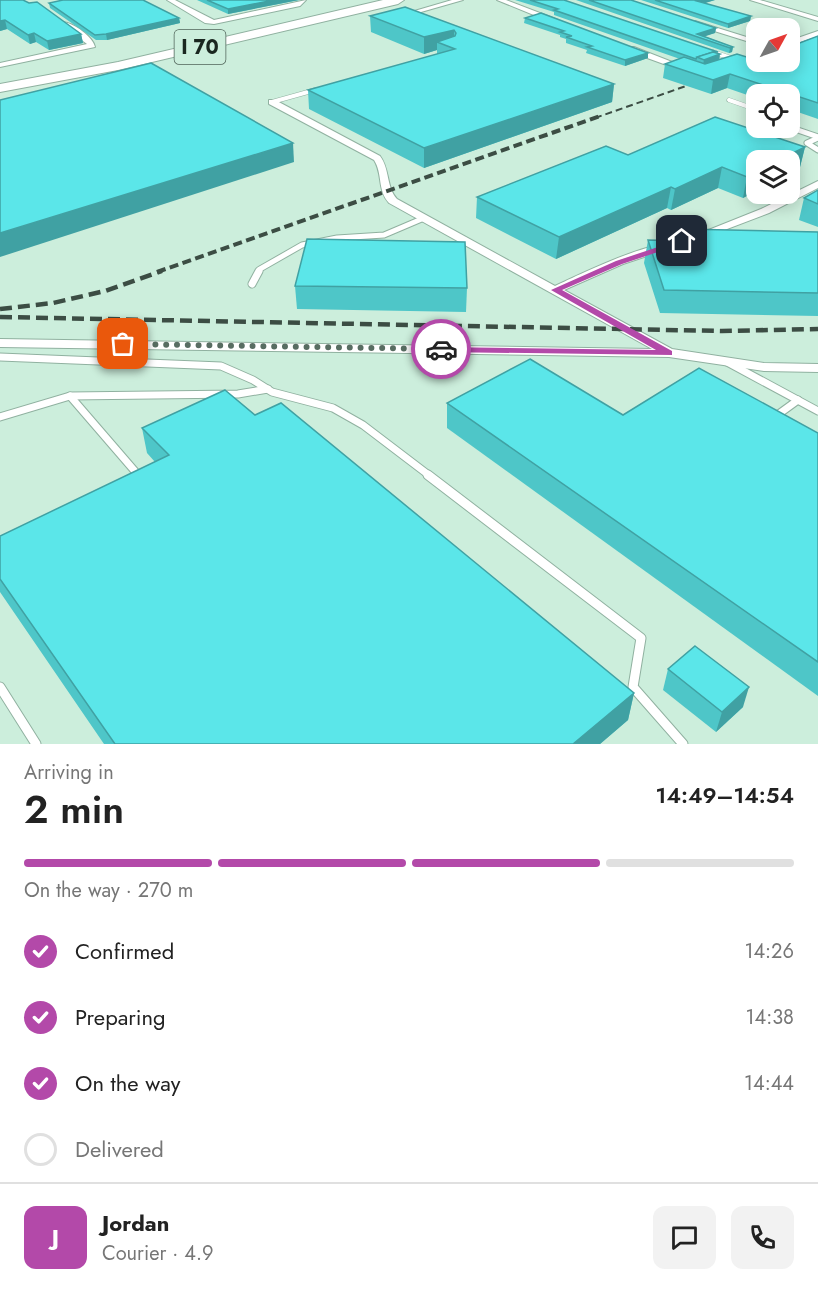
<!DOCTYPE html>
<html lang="en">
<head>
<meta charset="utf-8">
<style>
  body { margin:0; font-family:Jost,sans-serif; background:#f2f2f2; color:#222; height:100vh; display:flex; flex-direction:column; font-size:22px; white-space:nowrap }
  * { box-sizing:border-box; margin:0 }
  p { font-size:20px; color:#767676 }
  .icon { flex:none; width:33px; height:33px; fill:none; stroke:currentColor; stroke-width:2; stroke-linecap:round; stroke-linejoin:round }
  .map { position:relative; height:744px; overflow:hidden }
  .sheet { display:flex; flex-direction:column; background:#fff; flex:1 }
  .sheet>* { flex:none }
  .needle { width:39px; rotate:50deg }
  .fabs { position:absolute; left:746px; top:18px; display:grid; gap:12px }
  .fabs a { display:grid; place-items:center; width:54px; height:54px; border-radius:12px; background:#fff; box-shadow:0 3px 15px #0003; font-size:30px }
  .pin { position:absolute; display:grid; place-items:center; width:51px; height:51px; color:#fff; margin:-26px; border-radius:12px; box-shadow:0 3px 9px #0006 }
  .courier { position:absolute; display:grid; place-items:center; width:60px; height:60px; margin:-30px; border:4px solid #b349a9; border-radius:50%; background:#fff; color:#222; box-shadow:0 2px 8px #0007 }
  .head em { font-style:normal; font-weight:600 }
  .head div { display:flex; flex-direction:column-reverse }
  .head { display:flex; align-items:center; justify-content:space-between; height:102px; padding:0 24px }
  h1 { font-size:39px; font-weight:600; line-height:45px }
  .bar { display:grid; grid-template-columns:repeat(4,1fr); gap:9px 6px; align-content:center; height:72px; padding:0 24px }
  .bar i { height:8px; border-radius:4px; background:#e0e0e0 }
  .bar .active { background:#b349a9 }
  .bar p { grid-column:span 4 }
  .line { display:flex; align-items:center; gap:15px; padding:0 24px; border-top:2px solid #e0e0e0 }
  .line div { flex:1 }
  .round { display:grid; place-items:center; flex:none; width:63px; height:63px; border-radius:12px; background:#f2f2f2 }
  ol { padding:0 24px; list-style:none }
  li { display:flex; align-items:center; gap:18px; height:66px }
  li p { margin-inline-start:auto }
  li .icon { padding:6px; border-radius:50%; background:#b349a9; color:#fff; stroke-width:4 }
  li:last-child { color:#767676 }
  li i { width:33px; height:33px; border:3px solid #e0e0e0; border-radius:50% }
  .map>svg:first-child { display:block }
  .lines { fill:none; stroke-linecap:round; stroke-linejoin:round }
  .service-far3-casing { stroke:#90b1a0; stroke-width:5 }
  .service-far2-casing { stroke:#90b1a0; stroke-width:7 }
  .service-far1-casing { stroke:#90b1a0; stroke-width:9 }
  .service-casing { stroke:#90b1a0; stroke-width:11 }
  .minor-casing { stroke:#90b1a0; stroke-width:2 }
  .motorway-casing { stroke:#90b1a0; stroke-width:2 }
  .service-far3 { stroke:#fff; stroke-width:4 }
  .service-far2 { stroke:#fff; stroke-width:5 }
  .service-far1 { stroke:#fff; stroke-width:7 }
  .service { stroke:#fff; stroke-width:9 }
  .minor { fill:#fff; fill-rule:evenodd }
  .motorway { fill:#fff; fill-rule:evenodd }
  .rail-far2 { stroke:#3c4d44; stroke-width:2; stroke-dasharray:7 4; stroke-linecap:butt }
  .rail-far1 { stroke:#3c4d44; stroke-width:4; stroke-dasharray:9 4.5; stroke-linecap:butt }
  .rail { stroke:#3c4d44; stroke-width:4.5; stroke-dasharray:12 6; stroke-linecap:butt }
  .wall { fill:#4ec6c8 }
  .shaded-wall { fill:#40a1a3 }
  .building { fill:#5be6e9; stroke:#40a1a3; stroke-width:1.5 }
  .route { fill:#b349a9 }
  .done { stroke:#586d62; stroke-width:6; stroke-dasharray:0 10.8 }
  .labels { text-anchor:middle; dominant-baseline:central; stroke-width:6; stroke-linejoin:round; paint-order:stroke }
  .shield { fill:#cceedc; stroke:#4f6358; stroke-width:1.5 }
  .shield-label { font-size:20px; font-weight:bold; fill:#1a2720 }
</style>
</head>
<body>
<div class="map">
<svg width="818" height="744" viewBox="0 0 818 744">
  <rect width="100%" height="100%" fill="#cceedc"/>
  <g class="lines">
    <defs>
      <g id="service-far3">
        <path d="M713 52 737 60"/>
        <path d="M729 100 752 108 756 115"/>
        <path d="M272 102 315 90"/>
      </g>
      <g id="service-far2">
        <path d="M789 127 818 137"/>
        <path d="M818 138 807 143 818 150"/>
        <path d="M258 272 260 269 302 245 337 238 384 235 424 218"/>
      </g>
      <g id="service-far1">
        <path d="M252 284 259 271"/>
        <path d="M0 357 221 366 253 380 272 392 333 408 363 425 430 476"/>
        <path d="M727 362 818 411"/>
        <path d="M70 396 139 476"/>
        <path d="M0 417 70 396 238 394 268 389"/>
        <path d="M778 418 776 416 798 400"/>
      </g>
      <g id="service">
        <path d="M138 475 141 478"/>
        <path d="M428 475 641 638 633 687 683 744"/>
        <path d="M0 687 36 744"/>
      </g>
      <g id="minor">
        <path d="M167 0H175L214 20 306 0 300 6 214 24 205 23Z"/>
        <path d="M452 0H463L414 14 411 12Z"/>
        <path d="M497 0H506L558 20 551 22Z"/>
        <path d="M750 0H760L818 17V21Z"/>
        <path d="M695 21 756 40V44L695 25Z"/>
        <path d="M63 22C74 23 93 37 95 47L0 67V63L87 44 63 26Z"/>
        <path d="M818 31V36L789 46V41Z"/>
        <path d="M628 47H634L690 69 683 71 628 51Z"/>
        <path d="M756 53V58L732 66 728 64Z"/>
        <path d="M269 100H275L380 156C390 169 386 187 397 199L555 286C576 276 649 241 668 245V249L623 264 564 290 672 349 764 363 818 364V372L764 371 669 357 0 347V339L652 349 389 203C377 190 383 174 374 160L269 104Z"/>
        <path d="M818 181V188L769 213 706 237H698L696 235 761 209Z"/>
      </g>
      <path id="motorway" d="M383 0H404L398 4 118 70 0 92V84L118 62Z"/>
    </defs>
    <use href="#service-far3" class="service-far3-casing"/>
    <use href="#service-far2" class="service-far2-casing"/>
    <use href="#service-far1" class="service-far1-casing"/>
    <use href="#service" class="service-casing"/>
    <use href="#minor" class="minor-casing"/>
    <use href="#motorway" class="motorway-casing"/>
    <use href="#service-far3" class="service-far3"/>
    <use href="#service-far2" class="service-far2"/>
    <use href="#service-far1" class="service-far1"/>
    <use href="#service" class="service"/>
    <use href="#minor" class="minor"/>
    <use href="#motorway" class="motorway"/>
    <path class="rail-far2" d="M595 118 703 80"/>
    <path class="rail-far1" d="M157 272 600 116"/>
    <g class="rail">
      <path d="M0 309 53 303 105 291 162 271"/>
      <path d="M0 317 722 331 818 329"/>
    </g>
  </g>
  <g class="wall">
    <path d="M0 0 81 34 83 43 49 50 36 42 30 44 7 29 0 31Z"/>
    <path d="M197 0H299L228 14Z"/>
    <path d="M515 0H564L720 60 753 59 818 36V119L789 109V94H756V98L727 88 711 94 663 78 665 64 680 59 554 15V12Z"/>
    <path d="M576 0H631L716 28 715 33 704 36 733 47 732 52 729 53Z"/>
    <path d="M641 0H715L704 3 751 16 750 21 728 28Z"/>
    <path d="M49 3 179 18 180 23 107 40H96L50 8Z"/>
    <path d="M405 7 614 84 612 102 424 168 309 109 308 90 437 54V50L424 54 371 32 370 16Z"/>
    <path d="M525 18 648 58 625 66 586 53 587 50 566 43V39L560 37V35L524 23Z"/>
    <path d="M715 117 805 147 800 167 789 173V160H756V191L743 198 718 188 671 210 667 208 556 259 476 218 477 197 606 146 628 155Z"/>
    <path d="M818 190V227L799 220 804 198Z"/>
    <path d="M683 229 818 232V316L660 313 644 263 648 240 681 241Z"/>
    <path d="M295 286 467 288 466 312 297 309Z"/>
    <path d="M447 403 623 415 818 433V696L447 428Z"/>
    <path d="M255 415 634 693 628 720 600 744H104L0 592V536L155 462 147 453 142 428Z"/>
    <path d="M668 669 743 707 716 732 663 690Z"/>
  </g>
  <g class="shaded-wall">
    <path d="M274 0H299L228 14V9Z"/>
    <path d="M701 0H715L696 6 697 1Z"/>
    <path d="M751 16 750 21 728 28V24Z"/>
    <path d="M179 18 180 23 107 40 106 34Z"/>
    <path d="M5 20 7 29 0 31V21Z"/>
    <path d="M716 28 715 33 700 38 697 34Z"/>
    <path d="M454 30V46L437 42V50L424 54V37Z"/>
    <path d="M34 33 36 42 30 44 28 35Z"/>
    <path d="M81 34 83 43 49 50 47 41Z"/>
    <path d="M733 47 732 52 729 53 730 48Z"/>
    <path d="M648 53V58L625 66V60Z"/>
    <path d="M720 54 719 63 702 69 704 60Z"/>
    <path d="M730 74 727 88 711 94 713 80Z"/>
    <path d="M614 84 612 102 424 168V148Z"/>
    <path d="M293 143 294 162 0 257V233Z"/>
    <path d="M805 147 800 167 789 173V160H779Z"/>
    <path d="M722 167 718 188 671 210 675 189Z"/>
    <path d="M756 172V191L743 198 747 177Z"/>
    <path d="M671 187 667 208 556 259 559 237Z"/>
    <path d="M749 687 743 707 716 732 722 712Z"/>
    <path d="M634 693 628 720 600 744H573Z"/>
  </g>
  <g class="building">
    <path d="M0 0H23L29 3 37 2 81 34 47 41 34 33 28 35 5 20 0 21Z"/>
    <path d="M63 0H143L179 18 106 34 95 35 49 3Z"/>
    <path d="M207 0H274L228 9Z"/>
    <path d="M530 0H564L718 52H713L697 57 696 59 554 10 558 9Z"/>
    <path d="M589 0H631L716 28 697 34 733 47 730 48Z"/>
    <path d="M655 0H701L697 1 751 16 728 24Z"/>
    <path d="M405 7 614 84 424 148 308 90 455 49 437 42 455 36 456 33 454 30 424 37 370 16Z"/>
    <path d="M541 13 648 53 625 60 587 47 592 46 566 37 572 36 560 32 564 31 525 18Z"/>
    <path d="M818 36V103L730 74 713 80 665 64 684 57 705 64 737 54 753 59 756 58V62H789V47Z"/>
    <path d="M713 52 720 54 704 60 697 57Z"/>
    <path d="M151 63 293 143 0 233V100Z"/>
    <path d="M715 117 805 147 779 160H756V172L747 177 722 167 675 189 671 187 559 237 477 197 606 146 628 155Z"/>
    <path d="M818 190V204L804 198Z"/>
    <path d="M683 229 818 232V293L664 290 648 240 687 241Z"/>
    <path d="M307 239 465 242 467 288 295 286Z"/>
    <path d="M530 359 623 415 699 368 818 433V662L447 403Z"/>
    <path d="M225 390 255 415 281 403 634 693 573 744H115L0 579V536L169 455 142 428Z"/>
    <path d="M695 646 749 687 722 712 668 669Z"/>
  </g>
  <path class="route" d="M682 239 685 240V243L622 264 562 290 672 351V355L441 352 436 349 441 347 656 350 551 290 616 261Z"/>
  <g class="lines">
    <path class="done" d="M123 344 441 349"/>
  </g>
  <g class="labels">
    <rect class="shield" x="174.5" y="30" width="51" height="34" rx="4.5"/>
    <g class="shield-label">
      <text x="200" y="47">I 70</text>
    </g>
  </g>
</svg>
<div class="fabs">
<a><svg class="needle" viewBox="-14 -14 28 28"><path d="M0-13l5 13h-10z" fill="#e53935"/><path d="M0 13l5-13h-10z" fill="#767676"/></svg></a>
<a><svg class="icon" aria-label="locate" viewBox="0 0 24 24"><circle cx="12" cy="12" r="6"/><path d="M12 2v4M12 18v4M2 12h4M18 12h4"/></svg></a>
<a><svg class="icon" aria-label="layers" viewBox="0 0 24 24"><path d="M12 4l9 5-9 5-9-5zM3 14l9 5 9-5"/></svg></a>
</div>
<div class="pin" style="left:123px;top:344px;background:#ea580c"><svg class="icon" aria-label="bag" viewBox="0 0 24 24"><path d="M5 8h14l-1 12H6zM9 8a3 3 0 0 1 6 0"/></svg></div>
<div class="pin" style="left:682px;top:241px;background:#1f2937"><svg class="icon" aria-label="home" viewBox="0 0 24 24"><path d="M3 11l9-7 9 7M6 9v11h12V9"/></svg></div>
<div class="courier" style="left:441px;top:349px"><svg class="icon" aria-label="car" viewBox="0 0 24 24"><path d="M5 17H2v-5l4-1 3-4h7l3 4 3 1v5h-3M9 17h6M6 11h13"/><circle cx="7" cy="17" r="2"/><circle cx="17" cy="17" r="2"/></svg></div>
</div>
<section class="sheet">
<div class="head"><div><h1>2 min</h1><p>Arriving in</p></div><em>14:49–14:54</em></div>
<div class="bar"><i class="active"></i><i class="active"></i><i class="active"></i><i></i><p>On the way · 270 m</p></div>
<ol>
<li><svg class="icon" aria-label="check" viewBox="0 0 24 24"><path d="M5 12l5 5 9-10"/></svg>Confirmed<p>14:26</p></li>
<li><svg class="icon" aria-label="check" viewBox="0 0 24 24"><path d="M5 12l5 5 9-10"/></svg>Preparing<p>14:38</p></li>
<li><svg class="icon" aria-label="check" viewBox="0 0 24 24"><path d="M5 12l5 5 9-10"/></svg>On the way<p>14:44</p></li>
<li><i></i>Delivered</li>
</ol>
<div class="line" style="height:108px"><b class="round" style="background:#b349a9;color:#fff">J</b><div><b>Jordan</b><p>Courier · 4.9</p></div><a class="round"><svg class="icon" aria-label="chat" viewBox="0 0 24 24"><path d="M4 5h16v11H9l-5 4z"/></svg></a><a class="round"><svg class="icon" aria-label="phone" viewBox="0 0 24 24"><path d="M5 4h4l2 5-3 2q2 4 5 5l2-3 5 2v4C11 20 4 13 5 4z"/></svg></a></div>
</section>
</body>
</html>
